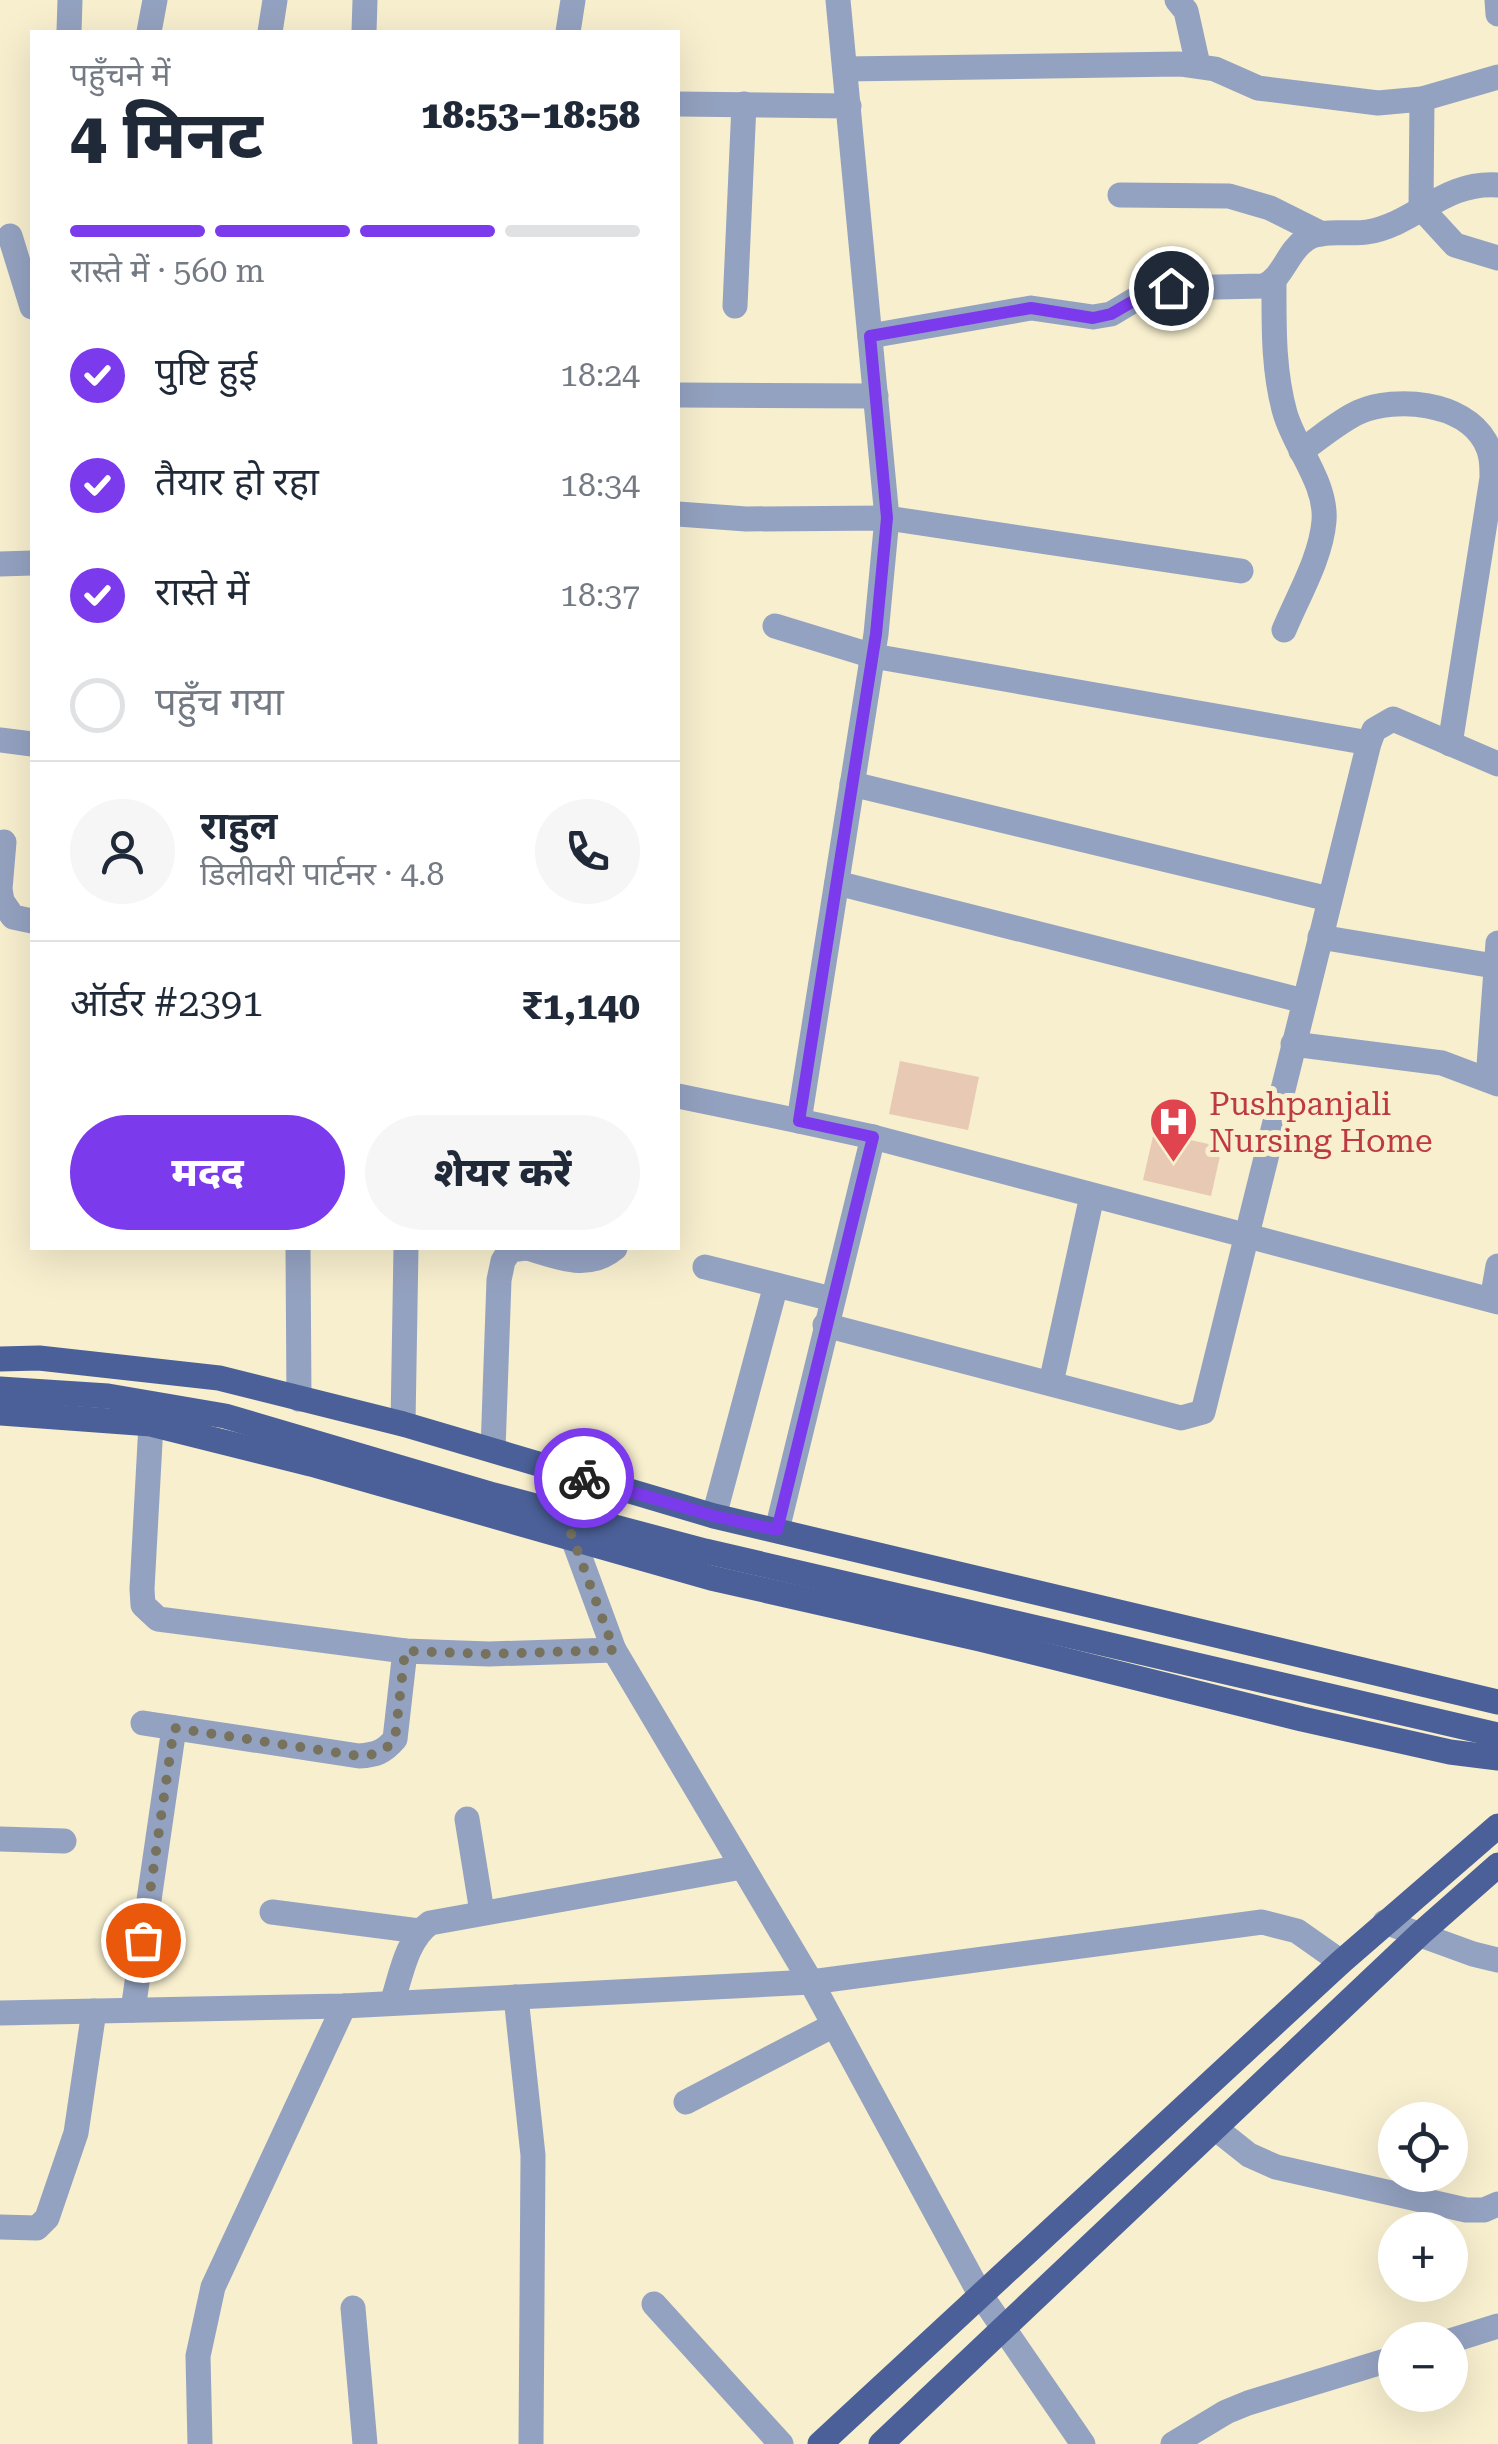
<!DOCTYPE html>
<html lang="hi">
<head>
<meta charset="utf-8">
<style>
  body { margin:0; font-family:"Roboto Serif","Noto Sans Devanagari",serif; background:#f6f6f7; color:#1f2937; height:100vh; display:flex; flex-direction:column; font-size:38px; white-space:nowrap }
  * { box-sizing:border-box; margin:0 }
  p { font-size:32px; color:#747a83 }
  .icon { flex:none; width:55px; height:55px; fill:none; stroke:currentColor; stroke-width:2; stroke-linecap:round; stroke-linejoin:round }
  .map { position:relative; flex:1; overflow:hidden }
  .panel { position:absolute; left:30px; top:30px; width:650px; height:1220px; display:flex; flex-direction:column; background:#fff; border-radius:0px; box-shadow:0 10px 40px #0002 }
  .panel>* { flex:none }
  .tools { position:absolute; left:1378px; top:2102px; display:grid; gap:20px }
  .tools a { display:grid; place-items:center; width:90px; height:90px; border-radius:50%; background:#fff; box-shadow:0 10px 40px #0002; font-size:50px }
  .pin { position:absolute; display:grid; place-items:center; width:85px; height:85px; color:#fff; margin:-42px; border:5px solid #fff; border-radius:50%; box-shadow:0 2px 10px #0007 }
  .courier { position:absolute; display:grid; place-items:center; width:100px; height:100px; margin:-50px; border:8px solid #7c3aed; border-radius:50%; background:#fff; color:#222; box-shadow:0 2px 12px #0007 }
  .headline em { font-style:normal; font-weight:800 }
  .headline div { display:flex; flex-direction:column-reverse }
  .headline { display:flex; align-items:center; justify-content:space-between; height:170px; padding:0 40px }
  h1 { font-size:65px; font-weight:800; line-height:75px }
  .bar { display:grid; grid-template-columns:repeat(4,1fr); gap:15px 10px; align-content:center; height:120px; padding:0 40px }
  .bar i { height:12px; border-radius:8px; background:#e0e1e3 }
  .bar .current { background:#7c3aed }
  .bar p { grid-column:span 4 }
  .line { display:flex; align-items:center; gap:25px; padding:0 40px; border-top:2px solid #e0e1e3 }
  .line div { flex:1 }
  .round { display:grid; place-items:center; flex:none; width:105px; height:105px; border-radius:52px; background:#f6f6f7 }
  ol { padding:0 40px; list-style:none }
  li { display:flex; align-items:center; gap:30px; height:110px }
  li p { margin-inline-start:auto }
  li .icon { padding:10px; border-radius:50%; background:#7c3aed; color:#fff; stroke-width:4 }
  li:last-child { color:#747a83 }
  li i { width:55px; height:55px; border:5px solid #e0e1e3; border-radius:50% }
  .cta { display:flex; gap:20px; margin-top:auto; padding:20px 40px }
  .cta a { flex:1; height:115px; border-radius:60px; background:#7c3aed; color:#fff; font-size:40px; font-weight:800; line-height:115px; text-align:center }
  .cta a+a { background:#f6f6f7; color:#1f2937 }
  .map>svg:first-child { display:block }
  .building { fill:#e7c9b4 }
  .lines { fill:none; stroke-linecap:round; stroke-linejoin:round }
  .minor { stroke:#94a2c1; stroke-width:25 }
  .major { stroke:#4b6098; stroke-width:25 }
  .done { stroke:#77725e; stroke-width:10; stroke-dasharray:0 18 }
  .route { stroke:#7c3aed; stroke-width:12 }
  .labels { text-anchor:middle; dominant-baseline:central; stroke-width:10; stroke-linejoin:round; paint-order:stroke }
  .health-label { font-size:32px; fill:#be3a42; stroke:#f7efce; text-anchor:start }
</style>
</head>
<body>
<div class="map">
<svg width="1498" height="2444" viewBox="0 0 1498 2444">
  <rect width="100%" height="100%" fill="#f7efce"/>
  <g class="building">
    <path d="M900 1061 979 1077 968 1130 889 1114Z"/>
    <path d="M1154 1132 1222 1147 1211 1196 1143 1180Z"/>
  </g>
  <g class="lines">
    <g class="minor">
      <path d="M838 0 887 518 876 634 799 1121 873 1137 1498 1302"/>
      <path d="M1177 0 1186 11 1198 65"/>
      <path d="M1497 0 1498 14"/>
      <path d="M69 32 70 0"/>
      <path d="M149 32 155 0"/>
      <path d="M270 32 275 0"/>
      <path d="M364 32 365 0"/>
      <path d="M568 32 573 0"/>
      <path d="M845 69 1180 64 1215 69 1258 88 1378 103 1422 99 1498 77"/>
      <path d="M1422 99 1421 208 1455 245 1498 258"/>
      <path d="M678 104 849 106"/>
      <path d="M1120 195 1229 196 1270 208 1322 234"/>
      <path d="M10 236 32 307"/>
      <path d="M1274 282C1274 326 1273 370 1285 413 1295 448 1327 483 1324 521 1321 558 1298 596 1284 630"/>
      <path d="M735 306 744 104"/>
      <path d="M870 336 1031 308 1093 317 1111 314 1141 296 1171 288 1264 286C1284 277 1287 252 1305 240 1321 228 1347 235 1367 232 1416 224 1443 181 1498 185"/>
      <path d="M678 395 876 396"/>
      <path d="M1301 451C1320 438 1339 421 1359 412 1396 396 1463 402 1485 441 1492 453 1492 465 1492 478L1450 744"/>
      <path d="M678 514 746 519 887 518 1241 571"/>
      <path d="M0 564 32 563"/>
      <path d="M775 626 873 656 1369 743 1203 1412 1181 1418 825 1325"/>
      <path d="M0 740 32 744"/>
      <path d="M1369 743 1374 730 1393 719 1498 764"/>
      <path d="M852 784 1329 899"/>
      <path d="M4 842 0 889 2 901 13 917 32 921"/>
      <path d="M837 883 1304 1001"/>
      <path d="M1320 937 1494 966"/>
      <path d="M1293 1044 1442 1063 1498 1084"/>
      <path d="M1488 1079 1498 943"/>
      <path d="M678 1096 799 1121"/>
      <path d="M298 1248 299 1399"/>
      <path d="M527 1248C559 1257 587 1271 615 1248"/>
      <path d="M705 1267 832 1299"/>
      <path d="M1492 1300 1498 1266"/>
      <path d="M1051 1383 1092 1196"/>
      <path d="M151 1424 142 1589 143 1605 158 1619 405 1651 489 1654 614 1650"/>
      <path d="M403 1424 406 1248"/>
      <path d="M493 1450 499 1280 503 1261 510 1250 525 1248"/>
      <path d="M547 1468 614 1650 811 1982 980 2294 1083 2444"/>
      <path d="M714 1516 776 1285"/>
      <path d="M777 1530 873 1137"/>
      <path d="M143 1723 359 1756C376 1755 384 1752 395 1739L405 1651"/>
      <path d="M467 1819 482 1912"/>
      <path d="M0 1839 64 1841"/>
      <path d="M272 1912 419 1931"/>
      <path d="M1385 1922 1473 1954 1498 1960"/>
      <path d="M516 1997 533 2155 531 2444"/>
      <path d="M392 2003C401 1976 406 1940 430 1923L742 1867"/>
      <path d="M133 2010 174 1728"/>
      <path d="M0 2013 344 2006 811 1982 1262 1922 1297 1931 1341 1962"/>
      <path d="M686 2102 834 2025"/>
      <path d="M1215 2128 1249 2155 1276 2167 1466 2210H1484L1498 2204"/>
      <path d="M0 2227 37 2228 47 2218 76 2133 94 2011"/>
      <path d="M654 2304 781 2444"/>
      <path d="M353 2308 365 2444"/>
      <path d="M1450 2341 1498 2326"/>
      <path d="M200 2444 198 2356 213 2287 344 2006"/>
      <path d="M1173 2444 1226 2412 1248 2403 1395 2358"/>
    </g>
    <g class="major">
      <path d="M0 1359 39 1358 219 1378 403 1424 714 1516 1498 1702"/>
      <path d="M0 1389 108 1396 225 1416 490 1494 705 1551 1498 1735"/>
      <path d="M0 1413 151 1424 311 1464 711 1578 980 1639 1302 1719 1450 1752 1498 1758"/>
      <path d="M820 2444 1341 1962 1498 1826"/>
      <path d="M881 2444 1421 1933 1498 1865"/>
    </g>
  </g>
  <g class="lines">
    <path class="done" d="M143 1940 174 1728 359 1756C376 1755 384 1752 395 1739L405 1651 489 1654 614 1650 547 1468 584 1478"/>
    <path class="route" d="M584 1478 714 1516 777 1530 873 1137 799 1121 876 634 887 518 870 336 1031 308 1093 318 1111 314 1142 296 1171 288"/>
  </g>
  <defs>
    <symbol id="hospital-pin" viewBox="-11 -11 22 30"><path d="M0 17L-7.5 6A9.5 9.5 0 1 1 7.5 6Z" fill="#e0444e" stroke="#f7efce"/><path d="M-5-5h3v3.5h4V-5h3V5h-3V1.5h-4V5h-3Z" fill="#fff"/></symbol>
  </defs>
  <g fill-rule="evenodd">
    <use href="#hospital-pin" x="1146" y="1094" width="55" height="75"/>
  </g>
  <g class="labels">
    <g class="health-label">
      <text x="1209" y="1104">Pushpanjali<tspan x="1209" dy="37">Nursing Home</tspan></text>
    </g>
  </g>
</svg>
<div class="tools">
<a><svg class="icon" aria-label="locate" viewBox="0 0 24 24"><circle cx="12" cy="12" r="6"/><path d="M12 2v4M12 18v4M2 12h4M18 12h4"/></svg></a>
<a>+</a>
<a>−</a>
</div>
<div class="pin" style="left:143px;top:1940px;background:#ea580c"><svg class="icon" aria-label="bag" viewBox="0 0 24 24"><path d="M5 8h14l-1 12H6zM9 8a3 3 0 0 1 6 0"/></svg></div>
<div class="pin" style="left:1171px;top:288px;background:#1f2937"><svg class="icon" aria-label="home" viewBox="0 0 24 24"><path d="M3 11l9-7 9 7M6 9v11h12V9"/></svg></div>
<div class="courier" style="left:584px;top:1478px"><svg class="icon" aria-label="bike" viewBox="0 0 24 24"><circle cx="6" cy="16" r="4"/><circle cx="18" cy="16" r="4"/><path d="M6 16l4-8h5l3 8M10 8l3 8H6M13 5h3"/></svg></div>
<section class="panel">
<div class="headline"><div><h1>4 मिनट</h1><p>पहुँचने में</p></div><em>18:53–18:58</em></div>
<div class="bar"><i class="current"></i><i class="current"></i><i class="current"></i><i></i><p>रास्ते में · 560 m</p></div>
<ol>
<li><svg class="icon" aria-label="check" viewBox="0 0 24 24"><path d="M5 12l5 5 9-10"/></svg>पुष्टि हुई<p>18:24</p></li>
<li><svg class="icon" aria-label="check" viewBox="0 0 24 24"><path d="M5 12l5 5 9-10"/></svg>तैयार हो रहा<p>18:34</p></li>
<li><svg class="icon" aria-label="check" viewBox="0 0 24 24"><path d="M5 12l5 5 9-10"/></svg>रास्ते में<p>18:37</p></li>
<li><i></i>पहुँच गया</li>
</ol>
<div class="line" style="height:180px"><a class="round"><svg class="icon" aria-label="person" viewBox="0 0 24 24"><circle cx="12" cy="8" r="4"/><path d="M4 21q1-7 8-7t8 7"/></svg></a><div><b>राहुल</b><p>डिलीवरी पार्टनर · 4.8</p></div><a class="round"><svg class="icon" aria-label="phone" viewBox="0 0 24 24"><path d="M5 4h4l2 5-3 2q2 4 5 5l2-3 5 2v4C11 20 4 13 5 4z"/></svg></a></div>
<div class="line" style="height:130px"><div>ऑर्डर #2391</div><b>₹1,140</b></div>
<div class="cta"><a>मदद</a><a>शेयर करें</a></div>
</section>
</div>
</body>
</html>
